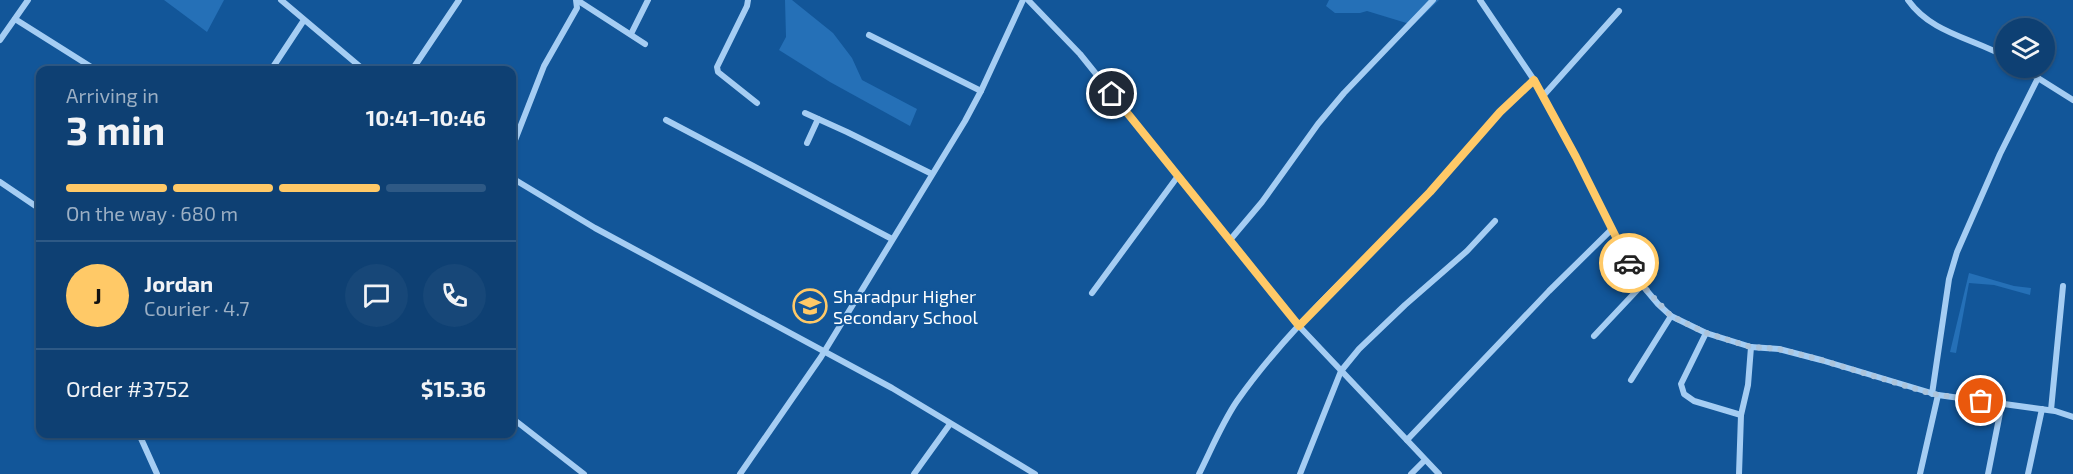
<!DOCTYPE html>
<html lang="en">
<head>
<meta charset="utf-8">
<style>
  body { margin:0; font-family:"Exo 2",sans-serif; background:#174778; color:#f1f3f6; height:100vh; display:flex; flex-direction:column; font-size:22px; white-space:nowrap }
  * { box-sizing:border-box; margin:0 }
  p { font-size:20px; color:#9bafc4 }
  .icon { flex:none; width:33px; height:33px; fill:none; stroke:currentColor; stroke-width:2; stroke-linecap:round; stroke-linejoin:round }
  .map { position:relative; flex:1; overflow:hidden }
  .sheet { position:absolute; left:36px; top:66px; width:480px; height:372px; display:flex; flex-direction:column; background:#0e4073; border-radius:12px; box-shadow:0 2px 4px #0004,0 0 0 2px #2e5985 }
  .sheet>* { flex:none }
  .tools { position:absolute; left:1995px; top:18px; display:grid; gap:12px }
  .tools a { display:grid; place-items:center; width:60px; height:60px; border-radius:50%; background:#0e4073; box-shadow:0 2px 4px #0004,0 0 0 2px #2e5985; font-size:30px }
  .pin { position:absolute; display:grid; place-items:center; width:51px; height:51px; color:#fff; margin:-26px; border:3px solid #fff; border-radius:50%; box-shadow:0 2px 6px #0007 }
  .courier { position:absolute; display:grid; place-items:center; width:60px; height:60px; margin:-30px; border:4px solid #ffc967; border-radius:50%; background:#fff; color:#222; box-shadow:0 2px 8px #0007 }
  .overview em { font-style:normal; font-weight:700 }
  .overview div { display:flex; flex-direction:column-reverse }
  .overview { display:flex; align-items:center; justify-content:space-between; height:102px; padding:0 30px }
  h1 { font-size:39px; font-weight:700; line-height:45px }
  .bar { display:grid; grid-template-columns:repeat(4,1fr); gap:9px 6px; align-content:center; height:72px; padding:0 30px }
  .bar i { height:8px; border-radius:4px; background:#2e5985 }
  .bar .on { background:#ffc967 }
  .bar p { grid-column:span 4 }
  .line { display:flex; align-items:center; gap:15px; padding:0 30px; border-top:2px solid #2e5985 }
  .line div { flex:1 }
  .round { display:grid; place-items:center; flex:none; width:63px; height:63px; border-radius:32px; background:#174778 }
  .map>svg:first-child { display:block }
  .green { fill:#2570b7 }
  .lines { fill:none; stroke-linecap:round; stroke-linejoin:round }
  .street { stroke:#a5cdf3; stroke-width:6 }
  .done { stroke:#acc4db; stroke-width:6; stroke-dasharray:0 10.8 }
  .route { stroke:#ffc967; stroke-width:8 }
  .labels { text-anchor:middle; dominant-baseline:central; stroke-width:4.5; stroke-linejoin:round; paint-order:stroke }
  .poi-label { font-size:18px; fill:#fff; stroke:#125699; text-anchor:start }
</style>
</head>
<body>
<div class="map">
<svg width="2073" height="474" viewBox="0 0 2073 474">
  <rect width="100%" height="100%" fill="#125699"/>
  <g class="green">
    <path d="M164 0H224L207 32Z"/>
    <path d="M785 0H792L833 33 852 58 862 80 917 109 910 126 830 82 779 50 786 37Z"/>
    <path d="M1329 0H1439L1413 25 1367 11 1360 13H1335L1326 6Z"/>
    <path d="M1969 273 2014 286 2031 288 2030 295 1994 285 1969 283 1956 353 1950 352Z"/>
  </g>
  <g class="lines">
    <g class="street">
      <path d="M281 0 364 70"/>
      <path d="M577 0 645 44"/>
      <path d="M748 0 747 6 717 67 718 72 757 103"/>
      <path d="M1028 0 1080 54 1299 326 1439 474"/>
      <path d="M1480 0 1534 80 1576 157 1612 229"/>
      <path d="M1908 0C1931 33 1972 38 2006 57"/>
      <path d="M15 19 96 70"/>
      <path d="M631 34 648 0"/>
      <path d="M869 35 981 91"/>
      <path d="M0 40 28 0"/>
      <path d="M2022 68 2073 100"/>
      <path d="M271 70 304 20"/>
      <path d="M412 70 459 0"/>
      <path d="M1543 96 1619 11"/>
      <path d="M805 113 847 132 932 174"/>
      <path d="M666 120 892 239"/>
      <path d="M807 143 818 119"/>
      <path d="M512 148 544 66 577 8 576 0"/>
      <path d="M512 178 595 228 892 388 1035 474"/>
      <path d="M0 182 40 209"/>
      <path d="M1230 240 1262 202 1318 124 1344 93 1433 0"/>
      <path d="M1092 293 1178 176"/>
      <path d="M1706 333 1681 384 1684 394 1694 401 1741 415"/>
      <path d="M1594 336 1642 285"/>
      <path d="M1631 380 1671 316"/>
      <path d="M1932 394 1949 279 1957 252 2000 154 2038 78"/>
      <path d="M2051 410 2063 286"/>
      <path d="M512 418 584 474"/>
      <path d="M139 434 157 474"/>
      <path d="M1407 440 1549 291 1612 229 1642 285 1658 304 1671 316 1706 333 1751 347 1779 349 1821 360 1938 395 2055 411 2073 417"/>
      <path d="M740 474 821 357 965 121 981 91 1023 0"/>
      <path d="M914 474 950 424"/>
      <path d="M1199 474C1211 450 1222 423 1237 401 1291 324 1364 262 1428 194 1464 156 1494 114 1534 80"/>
      <path d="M1300 474 1341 371 1359 349 1405 305 1467 251 1495 221"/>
      <path d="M1411 474 1425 460"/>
      <path d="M1739 474 1741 415 1748 385 1751 347"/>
      <path d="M1920 474 1938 395"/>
      <path d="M1988 474 2002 403"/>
      <path d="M2028 474 2042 409"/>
    </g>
  </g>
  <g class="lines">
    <path class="done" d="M1629 263 1642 285 1671 316 1706 333 1751 347 1779 349 1821 360 1932 394 1981 401"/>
    <path class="route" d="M1112 94 1299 326 1430 192 1500 112 1534 80 1576 157 1629 263"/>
  </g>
  <defs>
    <symbol id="school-ring" viewBox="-11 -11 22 22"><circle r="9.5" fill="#125699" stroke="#ffc967" stroke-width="1.5"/><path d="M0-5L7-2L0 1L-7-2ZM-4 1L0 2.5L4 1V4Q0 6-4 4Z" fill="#ffc967"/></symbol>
  </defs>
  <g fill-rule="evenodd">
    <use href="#school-ring" x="791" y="287" width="38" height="38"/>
  </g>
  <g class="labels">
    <g class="poi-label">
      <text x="833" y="296">Sharadpur Higher<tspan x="833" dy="21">Secondary School</tspan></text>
    </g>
  </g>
</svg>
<div class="tools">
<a><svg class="icon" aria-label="layers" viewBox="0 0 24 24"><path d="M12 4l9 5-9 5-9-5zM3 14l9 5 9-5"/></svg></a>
</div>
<div class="pin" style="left:1981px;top:401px;background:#ea580c"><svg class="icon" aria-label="bag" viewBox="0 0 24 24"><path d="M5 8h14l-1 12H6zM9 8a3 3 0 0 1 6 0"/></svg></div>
<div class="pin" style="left:1112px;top:94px;background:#1f2937"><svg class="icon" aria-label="home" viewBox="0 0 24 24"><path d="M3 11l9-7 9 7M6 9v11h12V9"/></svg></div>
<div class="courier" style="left:1629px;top:263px"><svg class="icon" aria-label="car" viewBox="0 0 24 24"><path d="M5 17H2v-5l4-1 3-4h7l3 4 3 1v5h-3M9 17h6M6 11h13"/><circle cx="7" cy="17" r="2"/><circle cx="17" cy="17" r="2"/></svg></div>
<section class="sheet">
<div class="overview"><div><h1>3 min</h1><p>Arriving in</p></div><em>10:41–10:46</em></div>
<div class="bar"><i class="on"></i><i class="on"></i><i class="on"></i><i></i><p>On the way · 680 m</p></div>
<div class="line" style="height:108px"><b class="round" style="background:#ffc967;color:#111">J</b><div><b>Jordan</b><p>Courier · 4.7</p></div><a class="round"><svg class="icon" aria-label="chat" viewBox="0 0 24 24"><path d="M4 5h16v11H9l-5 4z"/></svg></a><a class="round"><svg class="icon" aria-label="phone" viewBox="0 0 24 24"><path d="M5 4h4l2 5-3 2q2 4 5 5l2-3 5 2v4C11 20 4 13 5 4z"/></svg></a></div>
<div class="line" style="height:78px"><div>Order #3752</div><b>$15.36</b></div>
</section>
</div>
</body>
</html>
